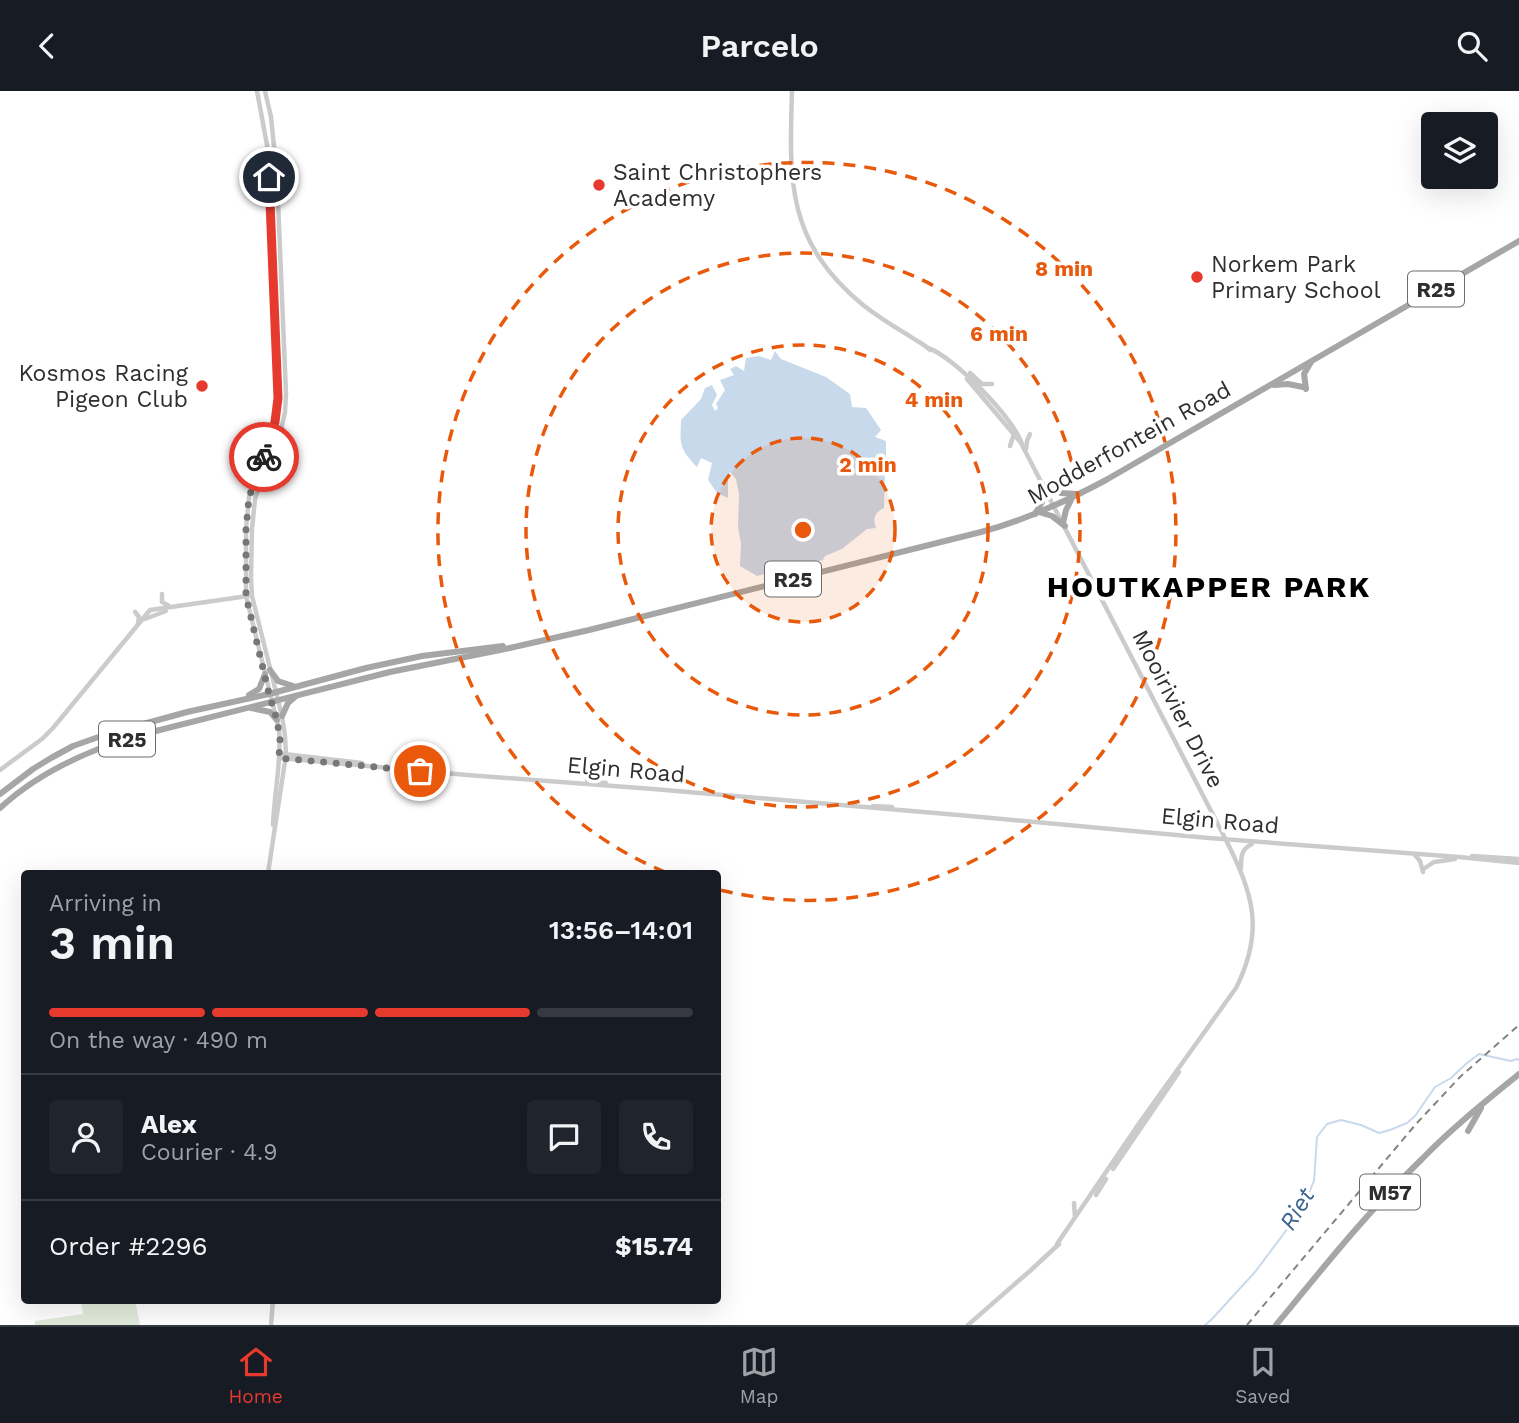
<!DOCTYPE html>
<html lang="en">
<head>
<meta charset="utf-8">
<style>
  body { margin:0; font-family:"Work Sans",sans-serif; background:#20242c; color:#f1f3f6; height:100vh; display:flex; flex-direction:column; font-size:26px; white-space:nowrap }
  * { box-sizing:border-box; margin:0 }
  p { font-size:23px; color:#9ea1a6 }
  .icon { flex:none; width:38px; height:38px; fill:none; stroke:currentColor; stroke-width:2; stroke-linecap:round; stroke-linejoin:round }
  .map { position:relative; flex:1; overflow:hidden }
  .drawer { position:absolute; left:21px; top:779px; width:700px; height:434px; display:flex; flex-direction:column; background:#171b24; border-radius:7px; box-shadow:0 7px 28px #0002 }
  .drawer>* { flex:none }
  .controls { position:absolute; left:1421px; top:21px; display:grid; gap:14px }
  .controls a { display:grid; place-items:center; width:77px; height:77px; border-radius:7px; background:#171b24; box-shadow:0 7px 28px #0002; font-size:35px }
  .pin { position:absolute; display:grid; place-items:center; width:60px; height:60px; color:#fff; margin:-30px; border:4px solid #fff; border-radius:50%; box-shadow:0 2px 7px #0007 }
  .courier { position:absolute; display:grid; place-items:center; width:70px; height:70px; margin:-35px; border:5px solid #e73a2f; border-radius:50%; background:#fff; color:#222; box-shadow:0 2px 9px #0007 }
  .summary em { font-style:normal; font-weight:600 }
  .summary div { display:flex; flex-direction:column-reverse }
  .summary { display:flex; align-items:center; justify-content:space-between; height:119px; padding:0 28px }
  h1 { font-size:46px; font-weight:600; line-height:52px }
  .bar { display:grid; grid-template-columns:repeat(4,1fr); gap:10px 7px; align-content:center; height:84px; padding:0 28px }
  .bar i { height:9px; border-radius:5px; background:#363941 }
  .bar .on { background:#e73a2f }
  .bar p { grid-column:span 4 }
  .line { display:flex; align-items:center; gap:18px; padding:0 28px; border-top:2px solid #363941 }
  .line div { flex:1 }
  .round { display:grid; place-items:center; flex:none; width:74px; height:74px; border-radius:7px; background:#20242c }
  header { display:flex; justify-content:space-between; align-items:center; height:91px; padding:0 28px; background:#171b24; font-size:32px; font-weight:600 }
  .menu { display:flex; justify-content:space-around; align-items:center; height:98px; border-top:2px solid #363941; background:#171b24; font-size:19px; color:#9ea1a6 }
  .menu a { display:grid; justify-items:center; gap:4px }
  .menu .on { color:#e73a2f }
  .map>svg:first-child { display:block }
  .green { fill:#e2ecdc }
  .water { fill:#c8d9ec }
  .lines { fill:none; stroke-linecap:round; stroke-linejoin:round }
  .stream { stroke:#c8d9ec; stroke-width:2 }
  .minor { stroke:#cbcbcb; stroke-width:4.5 }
  .major { stroke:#a6a6a6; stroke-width:6 }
  .rail { stroke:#838383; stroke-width:2; stroke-dasharray:7 5; stroke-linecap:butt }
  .done { stroke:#777; stroke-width:7; stroke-dasharray:0 12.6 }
  .route { stroke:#e73a2f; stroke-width:9 }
  .ring { fill:none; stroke:#e8590c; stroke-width:3.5; stroke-dasharray:12 9 }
  .poi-dot { fill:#e73a2f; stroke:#fff; stroke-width:2.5 }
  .labels { text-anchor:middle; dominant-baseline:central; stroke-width:7; stroke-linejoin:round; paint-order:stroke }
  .shield { fill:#fff; stroke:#6d6d6d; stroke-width:2 }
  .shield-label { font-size:21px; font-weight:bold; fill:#2e2e2e }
  .poi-label { font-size:23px; fill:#2e2e2e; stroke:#fff; text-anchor:start }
  .street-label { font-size:23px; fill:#2e2e2e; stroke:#fff }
  .water-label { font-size:24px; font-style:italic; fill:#3b6491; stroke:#fff }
  .district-label { font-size:30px; font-weight:bold; letter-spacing:2px; fill:#000; stroke:#fff }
  .centre { fill:#e8590c; stroke:#fff; stroke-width:3.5 }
  .ring-label { font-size:21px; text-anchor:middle; font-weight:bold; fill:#e8590c; stroke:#fff; stroke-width:7; stroke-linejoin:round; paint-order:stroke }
</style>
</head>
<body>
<header><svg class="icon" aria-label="back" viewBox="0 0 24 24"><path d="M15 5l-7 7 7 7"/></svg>Parcelo<svg class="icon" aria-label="search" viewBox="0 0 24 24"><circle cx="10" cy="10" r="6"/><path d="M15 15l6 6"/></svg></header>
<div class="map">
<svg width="1519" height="1234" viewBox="0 0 1519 1234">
  <rect width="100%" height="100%" fill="#fff"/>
  <path class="green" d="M81 1209H135L140 1234H35V1230L83 1223Z"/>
  <path class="water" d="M775 260 781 268 826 286 850 303 852 316 866 317 881 339 875 346 886 350V366L877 370 876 373 885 381 884 417C874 422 873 427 876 437L867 438 842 458 825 465 823 469 757 485 740 475 741 453 738 436 739 403 736 388 730 381 728 388V407L717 402 708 389 712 372 701 367 697 376C679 357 680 354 681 329L701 308 705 297 712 294 717 304 712 314 715 320 718 317 716 313 725 299 720 289 734 284 730 278 736 275 744 280 746 267 759 265 771 269Z"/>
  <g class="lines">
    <path class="stream" d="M1205 1234 1212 1228 1255 1181 1285 1141 1305 1111 1314 1090 1317 1046 1327 1033 1341 1029 1361 1034 1379 1042 1390 1039 1407 1032 1415 1025 1435 996 1451 987 1467 972 1479 963 1511 970 1517 968 1519 969"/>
    <g class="minor">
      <path d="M257 0 267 54 269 86 278 307 275 331 269 353 249 406 246 438V505L279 638C282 670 274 702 273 734"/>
      <path d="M265 0 271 26 277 85 286 303 285 321 279 348 262 387 255 408 252 438 251 486 252 505 282 625 285 645 286 664 268 782"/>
      <path d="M792 0C789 92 787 151 863 214 877 225 893 235 908 244 915 249 924 253 930 259"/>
      <path d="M928 257C953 265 1016 329 1022 354L1226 749C1253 803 1265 839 1236 897L1140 1031 1057 1153"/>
      <path d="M970 282 982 293H992"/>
      <path d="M967 288 1022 353"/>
      <path d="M1010 355 1014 343"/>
      <path d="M1026 358 1027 350 1030 343"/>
      <path d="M162 503V511L169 515"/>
      <path d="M135 521 139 526 138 532"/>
      <path d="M145 528 166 520"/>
      <path d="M284 663 362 672"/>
      <path d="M279 667 467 684 653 698 970 725 1209 747 1459 766 1519 772"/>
      <path d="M0 679 42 648 53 637 150 519 248 505"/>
      <path d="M587 690 606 692"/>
      <path d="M873 715 892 716"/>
      <path d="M1414 763 1420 770 1423 781"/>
      <path d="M1472 765 1519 768"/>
      <path d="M1241 777C1241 766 1241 758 1252 753"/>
      <path d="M1425 777 1434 771 1455 768"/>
      <path d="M1113 1078 1179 981"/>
      <path d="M1096 1104 1106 1088"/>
      <path d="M1074 1112 1075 1126"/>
      <path d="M271 1234 273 1209"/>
      <path d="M968 1234 1031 1179 1059 1153"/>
    </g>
    <g class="major">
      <path d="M1274 294 1288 293 1303 296"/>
      <path d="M1306 298 1304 283 1311 271"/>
      <path d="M1045 395 1061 402 1077 403"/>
      <path d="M1042 422 1052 425 1065 435"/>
      <path d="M1035 423 1042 411 1045 394"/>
      <path d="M1063 432 1066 419 1071 409"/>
      <path d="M270 579 278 590 293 595"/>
      <path d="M249 604 259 598 265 583"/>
      <path d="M251 617 270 621 277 629"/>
      <path d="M282 625 288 612 296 605"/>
      <path d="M0 703 33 678 51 667 73 655 107 643 187 621 269 603 366 577 422 565 503 555"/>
      <path d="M0 717C39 681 86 660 136 645L390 581 505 558 589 539 981 441C1026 429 1065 411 1106 389L1519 150"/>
      <path d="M1468 1040 1481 1017"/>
      <path d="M1276 1234C1323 1177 1369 1119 1422 1068 1452 1037 1486 1010 1519 983"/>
    </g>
    <path class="rail" d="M1247 1234 1416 1033 1460 986 1519 934"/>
  </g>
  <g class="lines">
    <path class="done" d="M264 366 249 406 246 438V505L269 603 277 629 280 648 279 667 420 680"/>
    <path class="route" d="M264 366 275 331 278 307 269 86"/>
  </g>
  <circle cx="803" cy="439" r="92" fill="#e8590c" fill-opacity=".12"/>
  <g class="ring">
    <circle cx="803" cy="439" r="92"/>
    <circle cx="803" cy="439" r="185"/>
    <circle cx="803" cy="439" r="277"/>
    <path d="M665 781A369 369 0 1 1 720 799"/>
  </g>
  <g class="poi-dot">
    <circle cx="599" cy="94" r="7"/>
    <circle cx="1197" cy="186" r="7"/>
    <circle cx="202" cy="295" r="7"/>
  </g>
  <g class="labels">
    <g class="shield">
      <rect x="1408" y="180.5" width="56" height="35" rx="5"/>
      <rect x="765" y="470.5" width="56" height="35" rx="5"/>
      <rect x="99" y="630.5" width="56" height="35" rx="5"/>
      <rect x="1360" y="1083.5" width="60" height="35" rx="5"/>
    </g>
    <g class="shield-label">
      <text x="1436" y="198">R25</text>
      <text x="793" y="488">R25</text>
      <text x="127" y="648">R25</text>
      <text x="1390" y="1101">M57</text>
    </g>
    <g class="poi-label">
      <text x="613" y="81">Saint Christophers<tspan x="613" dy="26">Academy</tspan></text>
      <text x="1211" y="173">Norkem Park<tspan x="1211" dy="26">Primary School</tspan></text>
      <text x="188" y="282" text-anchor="end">Kosmos Racing<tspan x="188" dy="26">Pigeon Club</tspan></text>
    </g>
    <g class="street-label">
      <text transform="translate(1129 352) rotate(-29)">Modderfontein Road</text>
      <text transform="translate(1178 618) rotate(63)">Mooirivier Drive</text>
      <text transform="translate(626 679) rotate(5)">Elgin Road</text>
      <text transform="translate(1220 730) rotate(5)">Elgin Road</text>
    </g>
    <g class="water-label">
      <text transform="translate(1297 1118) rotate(-59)">Riet</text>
    </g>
    <g class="district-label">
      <text x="1209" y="495">HOUTKAPPER PARK</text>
    </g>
  </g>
  <circle cx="803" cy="439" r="10" class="centre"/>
  <g class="ring-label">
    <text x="1064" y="185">8 min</text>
    <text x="999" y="250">6 min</text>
    <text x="934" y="316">4 min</text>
    <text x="868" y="381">2 min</text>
  </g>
</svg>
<div class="controls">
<a><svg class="icon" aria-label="layers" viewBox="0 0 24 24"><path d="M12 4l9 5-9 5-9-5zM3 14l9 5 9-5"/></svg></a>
</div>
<div class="pin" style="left:420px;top:680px;background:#ea580c"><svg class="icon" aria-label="bag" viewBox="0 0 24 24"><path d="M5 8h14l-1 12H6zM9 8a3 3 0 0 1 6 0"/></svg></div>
<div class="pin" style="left:269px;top:86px;background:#1f2937"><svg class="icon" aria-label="home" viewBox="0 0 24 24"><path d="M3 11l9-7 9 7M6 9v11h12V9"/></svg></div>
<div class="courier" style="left:264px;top:366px"><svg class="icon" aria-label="bike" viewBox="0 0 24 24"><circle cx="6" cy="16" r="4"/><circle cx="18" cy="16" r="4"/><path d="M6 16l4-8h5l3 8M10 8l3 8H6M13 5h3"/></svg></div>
<section class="drawer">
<div class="summary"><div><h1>3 min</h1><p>Arriving in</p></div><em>13:56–14:01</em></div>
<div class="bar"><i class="on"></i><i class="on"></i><i class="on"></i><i></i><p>On the way · 490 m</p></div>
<div class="line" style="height:126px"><a class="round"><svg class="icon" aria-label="person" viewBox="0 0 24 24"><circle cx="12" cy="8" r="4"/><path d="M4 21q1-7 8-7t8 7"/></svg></a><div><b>Alex</b><p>Courier · 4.9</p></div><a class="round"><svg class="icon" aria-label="chat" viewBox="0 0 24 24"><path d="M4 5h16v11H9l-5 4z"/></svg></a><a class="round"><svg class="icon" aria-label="phone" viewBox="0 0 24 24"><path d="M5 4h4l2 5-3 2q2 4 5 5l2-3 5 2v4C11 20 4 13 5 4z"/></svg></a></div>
<div class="line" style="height:91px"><div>Order #2296</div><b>$15.74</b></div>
</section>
</div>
<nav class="menu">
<a class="on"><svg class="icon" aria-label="home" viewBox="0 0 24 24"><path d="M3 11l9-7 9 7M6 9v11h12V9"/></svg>Home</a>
<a><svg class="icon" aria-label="map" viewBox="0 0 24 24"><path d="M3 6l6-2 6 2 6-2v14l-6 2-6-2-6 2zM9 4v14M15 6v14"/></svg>Map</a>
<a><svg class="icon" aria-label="saved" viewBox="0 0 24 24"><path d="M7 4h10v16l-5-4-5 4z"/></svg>Saved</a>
</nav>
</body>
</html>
